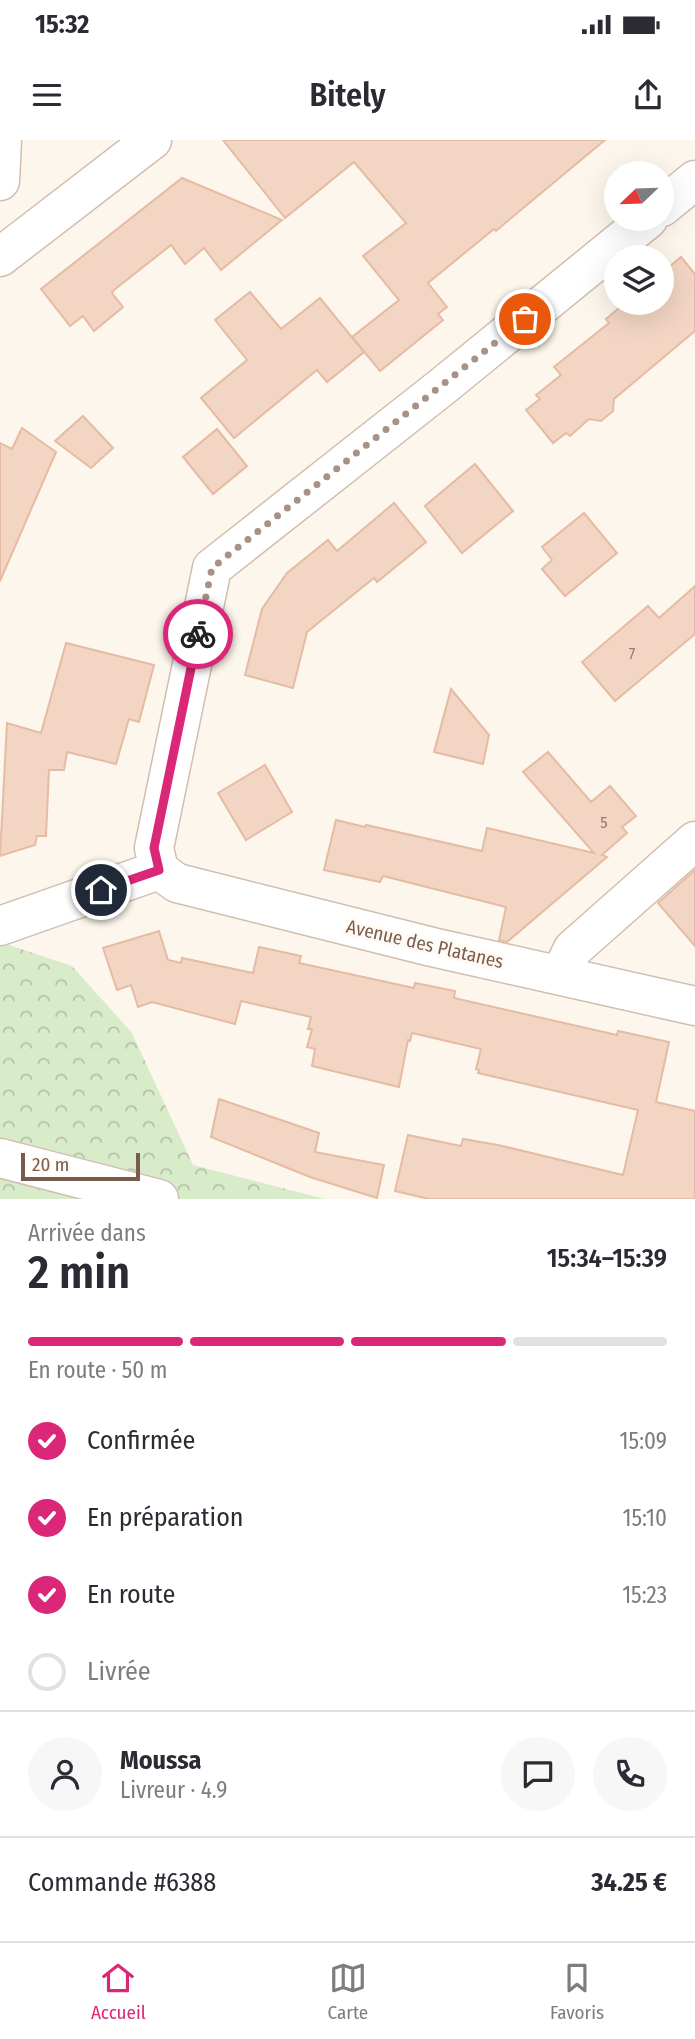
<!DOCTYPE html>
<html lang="fr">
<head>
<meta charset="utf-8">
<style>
  body { margin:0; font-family:"Fira Sans Condensed",sans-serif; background:#f7f7f7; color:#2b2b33; height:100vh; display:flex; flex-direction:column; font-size:26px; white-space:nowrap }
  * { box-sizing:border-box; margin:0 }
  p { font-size:23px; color:#7c7c81 }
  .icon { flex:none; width:38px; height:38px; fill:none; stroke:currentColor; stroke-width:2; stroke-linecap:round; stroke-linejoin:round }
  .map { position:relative; height:1059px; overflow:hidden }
  .details { display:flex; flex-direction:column; background:#fff; flex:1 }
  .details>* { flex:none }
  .needle { width:46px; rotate:247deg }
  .tools { position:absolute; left:604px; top:21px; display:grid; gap:14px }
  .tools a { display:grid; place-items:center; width:70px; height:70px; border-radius:50%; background:#fff; box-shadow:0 7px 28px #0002; font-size:35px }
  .scale { position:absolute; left:21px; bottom:18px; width:119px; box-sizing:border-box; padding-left:7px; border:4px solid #7a5c4d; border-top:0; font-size:19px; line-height:24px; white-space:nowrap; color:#7a5c4d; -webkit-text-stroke:5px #fffaf3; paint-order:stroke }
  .pin { position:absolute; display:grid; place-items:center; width:60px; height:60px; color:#fff; margin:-30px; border:4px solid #fff; border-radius:50%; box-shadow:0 2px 7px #0007 }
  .courier { position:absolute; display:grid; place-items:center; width:70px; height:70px; margin:-35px; border:5px solid #db2777; border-radius:50%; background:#fff; color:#222; box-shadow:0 2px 9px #0007 }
  .summary em { font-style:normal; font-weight:600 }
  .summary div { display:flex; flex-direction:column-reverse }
  .summary { display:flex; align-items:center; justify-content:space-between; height:119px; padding:0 28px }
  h1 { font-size:46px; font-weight:600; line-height:52px }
  .bar { display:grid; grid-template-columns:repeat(4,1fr); gap:10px 7px; align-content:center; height:84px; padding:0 28px }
  .bar i { height:9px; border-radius:5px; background:#e1e1e2 }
  .bar .current { background:#db2777 }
  .bar p { grid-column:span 4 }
  .line { display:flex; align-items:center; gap:18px; padding:0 28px; border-top:2px solid #e1e1e2 }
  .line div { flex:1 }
  .round { display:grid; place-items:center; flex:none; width:74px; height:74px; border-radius:37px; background:#f7f7f7 }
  ol { padding:0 28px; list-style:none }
  li { display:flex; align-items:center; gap:21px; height:77px }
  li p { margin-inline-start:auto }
  li .icon { padding:7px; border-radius:50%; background:#db2777; color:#fff; stroke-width:4 }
  li:last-child { color:#7c7c81 }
  li i { width:38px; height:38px; border:4px solid #e1e1e2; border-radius:50% }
  .status { display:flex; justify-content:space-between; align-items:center; height:49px; padding:0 35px; background:#fff; direction:ltr }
  .status svg { height:19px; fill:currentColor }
  header { display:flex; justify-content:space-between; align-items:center; height:91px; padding:0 28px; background:#fff; font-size:32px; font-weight:600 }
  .menu { display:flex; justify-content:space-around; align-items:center; height:98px; border-top:2px solid #e1e1e2; background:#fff; font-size:19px; color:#7c7c81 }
  .menu a { display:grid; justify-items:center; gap:4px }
  .menu .current { color:#db2777 }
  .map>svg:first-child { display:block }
  .forest { fill:url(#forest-crowns) }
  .building { fill:#f3d5c3; stroke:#e6bba3; stroke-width:2 }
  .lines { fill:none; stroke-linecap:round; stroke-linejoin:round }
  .street-casing { stroke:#d1beb0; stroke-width:41 }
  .street { stroke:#fff; stroke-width:38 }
  .done { stroke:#a89285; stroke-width:7; stroke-dasharray:0 12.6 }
  .route { stroke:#db2777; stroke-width:9 }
  .labels { text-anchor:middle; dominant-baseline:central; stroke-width:6; stroke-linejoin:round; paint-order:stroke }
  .number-label { font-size:16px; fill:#987a6a }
  .street-label { font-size:19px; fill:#7a5c4d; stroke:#fffaf3 }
</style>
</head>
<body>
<div class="status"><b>15:32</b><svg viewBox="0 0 49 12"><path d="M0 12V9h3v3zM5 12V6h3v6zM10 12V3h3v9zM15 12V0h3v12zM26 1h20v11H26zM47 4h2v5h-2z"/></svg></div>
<header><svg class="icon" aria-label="menu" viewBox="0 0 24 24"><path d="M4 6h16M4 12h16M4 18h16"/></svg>Bitely<svg class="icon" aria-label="share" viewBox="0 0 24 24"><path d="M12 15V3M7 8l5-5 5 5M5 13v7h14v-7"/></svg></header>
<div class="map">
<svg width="695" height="1059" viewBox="0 0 695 1059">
  <defs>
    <pattern id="forest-crowns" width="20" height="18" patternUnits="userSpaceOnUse" patternTransform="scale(1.75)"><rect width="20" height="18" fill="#d8ecc9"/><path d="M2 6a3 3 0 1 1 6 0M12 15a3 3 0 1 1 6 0" fill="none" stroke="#b4c2a5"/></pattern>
  </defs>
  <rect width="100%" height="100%" fill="#fdf6ec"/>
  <path class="forest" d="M0 802 72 826 132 893 193 1025 325 1059H0Z"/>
  <g class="building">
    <path d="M223 0H605L510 79 496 91 494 89 428 143 447 167 438 174 443 180 380 231 352 197 399 160 363 116 406 83 354 22 285 78Z"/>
    <path d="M182 38 282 80 221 130 204 108 185 124 171 105 114 150 112 153 123 167 94 191 83 176 70 186 41 149Z"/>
    <path d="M681 117 695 134V191L614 259 613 271 601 281 589 279 570 296 566 293 553 303 526 270 540 259 536 255 561 235 554 227 609 183 606 179 625 163H662V133Z"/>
    <path d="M250 152 281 189 320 158 364 212 327 242 317 230 234 298 201 258 247 220 215 180Z"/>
    <path d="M83 276 113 308 91 328 55 301Z"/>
    <path d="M22 288 56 312 0 441V303L12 309Z"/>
    <path d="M217 289 247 326 213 354 183 317Z"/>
    <path d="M475 324 513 371 462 413 425 366Z"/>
    <path d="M394 363 426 402 377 442 374 438 307 492 293 548 245 535 262 469 287 433 328 400 337 411Z"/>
    <path d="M584 373 617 413 565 456 542 429 552 420 542 407Z"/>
    <path d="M695 446V494L615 561 582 522 648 466 659 478Z"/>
    <path d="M66 503 154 525 139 582 129 579 116 624 67 612 64 630H49L46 696H37L35 705 0 716 7 583 41 593Z"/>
    <path d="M451 549 489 595 483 624 434 612Z"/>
    <path d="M548 612 591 662 610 646 636 676 622 687 627 693 602 715 607 717 507 802 499 800 506 767 383 736 380 742 324 730 336 680 365 687 366 685 482 711 487 688 594 713 523 632Z"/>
    <path d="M265 625 292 672 246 700 218 653Z"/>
    <path d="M695 730V806L658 763Z"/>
    <path d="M159 791 168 820 181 823 182 818 253 833 259 807 301 816 299 823 414 848 415 843 455 851 454 858 617 895 618 891 669 902 656 962 695 971V1059H429L395 1051 408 995 461 1006 463 999 498 1005 623 1035 638 970 478 933 479 930 476 929 481 909 412 893 410 901 408 900 399 947 312 926 315 909 307 907 312 889H308L311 877 241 861 235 884 152 862 138 867 131 845 117 850 103 808Z"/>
    <path d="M219 959 319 993 315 1012 384 1025 377 1058 310 1037 211 997Z"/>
  </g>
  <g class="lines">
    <defs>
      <g id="street">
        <path d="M0 41 2 0"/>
        <path d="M662 67 695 40"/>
        <path d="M0 117 152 0"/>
        <path d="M159 730 154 708 212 428 443 246 648 79"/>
        <path d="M159 730 177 743 432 807 695 866"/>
        <path d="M0 786 159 730"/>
        <path d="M560 835 573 809 695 701"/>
        <path d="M0 1018 159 1059"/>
      </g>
    </defs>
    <use href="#street" class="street-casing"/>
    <use href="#street" class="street"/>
  </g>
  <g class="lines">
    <path class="done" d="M198 494 212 428 525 179"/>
    <path class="route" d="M101 750 159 730 154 708 198 494"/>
  </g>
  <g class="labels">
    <g class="number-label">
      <text x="632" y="513">7</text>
      <text x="604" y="682">5</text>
    </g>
    <g class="street-label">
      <text transform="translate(425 804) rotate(13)">Avenue des Platanes</text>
    </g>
  </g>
</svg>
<div class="tools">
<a><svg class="needle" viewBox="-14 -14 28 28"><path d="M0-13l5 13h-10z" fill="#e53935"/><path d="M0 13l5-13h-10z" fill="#7c7c81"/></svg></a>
<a><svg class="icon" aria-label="layers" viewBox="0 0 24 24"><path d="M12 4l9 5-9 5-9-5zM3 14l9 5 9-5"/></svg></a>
</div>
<div class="scale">20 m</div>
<div class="pin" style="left:525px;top:179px;background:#ea580c"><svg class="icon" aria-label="bag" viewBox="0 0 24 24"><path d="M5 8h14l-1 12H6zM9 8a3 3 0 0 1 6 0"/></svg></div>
<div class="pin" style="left:101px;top:750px;background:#1f2937"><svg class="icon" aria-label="home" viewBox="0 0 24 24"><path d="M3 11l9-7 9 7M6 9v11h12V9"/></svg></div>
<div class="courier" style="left:198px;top:494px"><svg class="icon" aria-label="bike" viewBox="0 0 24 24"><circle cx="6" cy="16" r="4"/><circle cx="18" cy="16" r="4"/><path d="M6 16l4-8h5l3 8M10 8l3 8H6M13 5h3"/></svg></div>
</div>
<section class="details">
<div class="summary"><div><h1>2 min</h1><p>Arrivée dans</p></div><em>15:34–15:39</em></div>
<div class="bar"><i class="current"></i><i class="current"></i><i class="current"></i><i></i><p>En route · 50 m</p></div>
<ol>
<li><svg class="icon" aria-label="check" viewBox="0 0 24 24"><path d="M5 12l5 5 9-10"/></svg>Confirmée<p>15:09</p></li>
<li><svg class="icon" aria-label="check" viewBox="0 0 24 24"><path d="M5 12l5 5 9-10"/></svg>En préparation<p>15:10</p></li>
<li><svg class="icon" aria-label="check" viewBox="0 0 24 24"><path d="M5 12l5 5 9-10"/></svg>En route<p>15:23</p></li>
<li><i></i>Livrée</li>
</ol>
<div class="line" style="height:126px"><a class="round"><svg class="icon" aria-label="person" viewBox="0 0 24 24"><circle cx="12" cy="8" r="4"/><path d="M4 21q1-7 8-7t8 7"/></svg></a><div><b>Moussa</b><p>Livreur · 4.9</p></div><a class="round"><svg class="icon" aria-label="chat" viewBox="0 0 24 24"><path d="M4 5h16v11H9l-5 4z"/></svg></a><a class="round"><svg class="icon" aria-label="phone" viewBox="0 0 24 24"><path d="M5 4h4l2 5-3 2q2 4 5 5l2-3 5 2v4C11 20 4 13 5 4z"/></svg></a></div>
<div class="line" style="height:91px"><div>Commande #6388</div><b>34.25 €</b></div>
</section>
<nav class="menu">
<a class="current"><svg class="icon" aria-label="home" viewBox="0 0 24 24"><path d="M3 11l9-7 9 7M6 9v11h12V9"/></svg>Accueil</a>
<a><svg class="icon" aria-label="map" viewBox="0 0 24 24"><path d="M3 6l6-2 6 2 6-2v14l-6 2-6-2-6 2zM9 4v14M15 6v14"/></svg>Carte</a>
<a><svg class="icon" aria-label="saved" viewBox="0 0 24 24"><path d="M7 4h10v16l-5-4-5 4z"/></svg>Favoris</a>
</nav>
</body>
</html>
